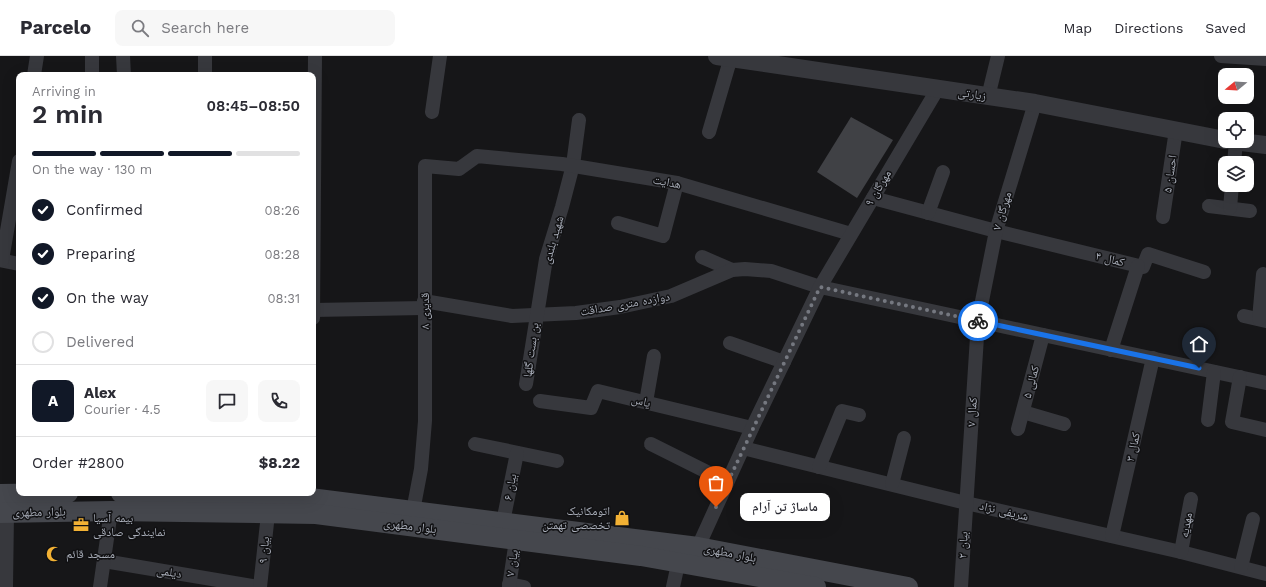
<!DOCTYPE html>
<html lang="en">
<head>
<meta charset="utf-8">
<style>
  body { margin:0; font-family:"Work Sans","Noto Naskh Arabic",sans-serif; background:#f7f7f7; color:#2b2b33; height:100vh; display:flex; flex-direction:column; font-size:15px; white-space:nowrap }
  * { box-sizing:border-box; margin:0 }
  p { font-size:13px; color:#7c7c81 }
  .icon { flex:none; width:22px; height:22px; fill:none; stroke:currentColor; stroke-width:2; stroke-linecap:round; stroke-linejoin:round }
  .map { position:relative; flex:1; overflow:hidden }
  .details { position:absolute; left:16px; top:16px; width:300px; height:424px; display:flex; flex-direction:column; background:#fff; border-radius:8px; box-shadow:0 4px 16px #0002 }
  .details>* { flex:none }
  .needle { width:26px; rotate:252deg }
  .fabs { position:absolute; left:1218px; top:12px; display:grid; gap:8px }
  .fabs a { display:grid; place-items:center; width:36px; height:36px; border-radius:8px; background:#fff; box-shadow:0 4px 16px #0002; font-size:20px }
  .pin { position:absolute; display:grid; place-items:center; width:34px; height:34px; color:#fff; margin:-41px -17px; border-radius:50% 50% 50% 0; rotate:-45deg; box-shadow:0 0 4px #0007 }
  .pin .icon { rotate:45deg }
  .courier { position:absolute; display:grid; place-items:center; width:40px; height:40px; margin:-20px; border:3px solid #1a73e8; border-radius:50%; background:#fff; color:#222; box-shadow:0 1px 5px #0007 }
  .bubble { position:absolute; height:28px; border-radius:8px; background:#fff; box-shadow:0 4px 16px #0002; font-size:13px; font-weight:600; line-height:28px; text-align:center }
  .headline em { font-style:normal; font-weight:600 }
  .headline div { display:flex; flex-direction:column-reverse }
  .headline { display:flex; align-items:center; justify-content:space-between; height:68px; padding:0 16px }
  h1 { font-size:26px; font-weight:600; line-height:30px }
  .bar { display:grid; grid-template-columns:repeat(4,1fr); gap:6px 4px; align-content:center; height:48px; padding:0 16px }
  .bar i { height:5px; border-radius:3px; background:#e1e1e2 }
  .bar .selected { background:#111827 }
  .bar p { grid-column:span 4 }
  .line { display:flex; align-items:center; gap:10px; padding:0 16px; border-top:1px solid #e1e1e2 }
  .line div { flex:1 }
  .round { display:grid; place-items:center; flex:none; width:42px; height:42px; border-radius:8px; background:#f7f7f7 }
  ol { padding:0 16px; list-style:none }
  li { display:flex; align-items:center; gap:12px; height:44px }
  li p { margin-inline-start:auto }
  li .icon { padding:4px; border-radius:50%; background:#111827; color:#fff; stroke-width:4 }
  li:last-child { color:#7c7c81 }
  li i { width:22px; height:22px; border:2px solid #e1e1e2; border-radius:50% }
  header { display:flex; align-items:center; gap:24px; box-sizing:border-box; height:56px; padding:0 20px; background:#fff; border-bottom:1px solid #e1e1e2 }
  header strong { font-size:19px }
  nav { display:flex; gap:22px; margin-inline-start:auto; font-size:14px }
  .search { width:280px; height:36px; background:#f7f7f7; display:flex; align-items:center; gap:10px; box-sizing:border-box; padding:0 14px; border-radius:8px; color:#7c7c81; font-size:15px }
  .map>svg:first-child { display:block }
  .building { fill:#404145 }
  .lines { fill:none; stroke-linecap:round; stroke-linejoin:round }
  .minor { stroke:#37383d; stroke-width:14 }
  .tertiary { stroke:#37383d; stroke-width:18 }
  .secondary { stroke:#45474d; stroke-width:20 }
  .done { stroke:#757880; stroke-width:4; stroke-dasharray:0 7.2 }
  .route { stroke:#1a73e8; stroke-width:5 }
  .labels { text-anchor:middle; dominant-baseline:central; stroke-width:3; stroke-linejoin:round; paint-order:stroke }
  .street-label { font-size:12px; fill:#a8adb8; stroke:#111113 }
  .poi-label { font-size:12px; fill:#a8adb8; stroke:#111113; text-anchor:start }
</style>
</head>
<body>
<header>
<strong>Parcelo</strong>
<div class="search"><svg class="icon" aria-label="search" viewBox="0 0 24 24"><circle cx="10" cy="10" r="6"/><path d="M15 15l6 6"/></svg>Search here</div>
<nav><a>Map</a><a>Directions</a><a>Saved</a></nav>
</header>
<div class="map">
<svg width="1266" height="531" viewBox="0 0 1266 531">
  <rect width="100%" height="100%" fill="#161618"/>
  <path class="building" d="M851 61 893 84 857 142 817 116Z"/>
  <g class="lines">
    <g class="minor">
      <path d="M123 0 124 19"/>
      <path d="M1221 0 1266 3"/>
      <path d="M34 19 37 0"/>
      <path d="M92 19V0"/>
      <path d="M205 19V0"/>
      <path d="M988 41 998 0"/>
      <path d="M432 56 440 0"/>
      <path d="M709 76 731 1"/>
      <path d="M1234 107 1236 86"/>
      <path d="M873 142 996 175 1143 211 1148 198 1204 216"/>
      <path d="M1209 150 1250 155"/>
      <path d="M1230 152 1232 129"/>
      <path d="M928 157 943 116"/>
      <path d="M1163 161 1176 74"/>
      <path d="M618 167 663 180 677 127"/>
      <path d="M702 201 732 214"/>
      <path d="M0 204 19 208"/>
      <path d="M2 204 19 105"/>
      <path d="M424 245 512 260 576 257 620 251 671 240 732 214 745 213 771 215 820 231 1266 327"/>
      <path d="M313 254 424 252"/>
      <path d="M1244 260 1266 265"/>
      <path d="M313 262 315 0"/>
      <path d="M1259 263 1263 218"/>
      <path d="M730 287 784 306"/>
      <path d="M1111 294 1138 210"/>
      <path d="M1240 321 1232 366 1266 374"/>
      <path d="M526 328 546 203 562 151 573 109 579 64"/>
      <path d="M540 345 591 352 598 335 752 372"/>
      <path d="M646 346 654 300"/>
      <path d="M1023 356 1064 368"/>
      <path d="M1208 364 1214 316"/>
      <path d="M1018 373 1043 279"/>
      <path d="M475 388 557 405"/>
      <path d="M651 388 727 426"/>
      <path d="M743 392 966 447 1181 496 1266 518"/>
      <path d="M819 411 842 355 859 359"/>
      <path d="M892 428 904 382"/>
      <path d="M413 455 421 413 425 365V110L459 113 477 100 562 108 677 127 851 178"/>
      <path d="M503 466 517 397"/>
      <path d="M1112 480 1153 302"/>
      <path d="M698 491 752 372 820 231 937 34"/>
      <path d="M1181 496 1191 443"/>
      <path d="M104 505 259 531"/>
      <path d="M1241 511 1253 463"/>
      <path d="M509 528 524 531"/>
      <path d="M6 531 7 457"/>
      <path d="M100 531 111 455"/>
      <path d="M260 531 268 458"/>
      <path d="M509 531 516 484"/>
      <path d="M673 531 678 508"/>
      <path d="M961 531 978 265 996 175 1035 47"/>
    </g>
    <g class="tertiary">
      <path d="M717 0 1035 47 1225 84"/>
      <path d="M1233 85 1266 89"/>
    </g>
    <g class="secondary">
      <path d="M121 437 310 442 698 491 908 531"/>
      <path d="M0 438 68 437"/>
      <path d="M0 457 111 455 316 458 641 500 816 531"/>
    </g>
  </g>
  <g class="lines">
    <path class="done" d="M716 451 820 231 978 265"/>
    <path class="route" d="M978 265 1199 312"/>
  </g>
  <defs>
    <symbol id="shop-bare" viewBox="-9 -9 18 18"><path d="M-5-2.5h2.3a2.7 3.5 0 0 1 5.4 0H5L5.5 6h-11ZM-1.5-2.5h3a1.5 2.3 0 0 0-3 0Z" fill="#f2b134" stroke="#111113" stroke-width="2.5" paint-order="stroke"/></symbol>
    <symbol id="office-bare" viewBox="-9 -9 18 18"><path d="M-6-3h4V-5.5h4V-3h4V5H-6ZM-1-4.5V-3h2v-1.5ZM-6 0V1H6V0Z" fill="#f2b134" stroke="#111113" stroke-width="2.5" paint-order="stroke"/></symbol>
    <symbol id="mosque-bare" viewBox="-9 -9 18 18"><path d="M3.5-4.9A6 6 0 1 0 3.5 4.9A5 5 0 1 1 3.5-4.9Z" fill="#f2b134" stroke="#111113" stroke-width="2.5" paint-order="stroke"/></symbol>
  </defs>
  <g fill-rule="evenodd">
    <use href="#shop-bare" x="611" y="451" width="22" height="22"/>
    <use href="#office-bare" x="70" y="458" width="22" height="22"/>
    <use href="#mosque-bare" x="43" y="487" width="22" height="22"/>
  </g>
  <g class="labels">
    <g class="street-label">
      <text transform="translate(972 38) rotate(8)">زیارتی</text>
      <text transform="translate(1170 118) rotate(-82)">احسان ۵</text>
      <text transform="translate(667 126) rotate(11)">هدایت</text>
      <text transform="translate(878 132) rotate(-59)">مهرگان ۹</text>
      <text transform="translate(1002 155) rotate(-73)">مهرگان ۷</text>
      <text transform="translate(553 184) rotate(-74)">شهید بلندی</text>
      <text transform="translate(1110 203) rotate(14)">کمال ۴</text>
      <text transform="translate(625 248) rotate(-10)">دوازده متری صداقت</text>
      <text transform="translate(425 255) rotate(-90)">قدیری ۸</text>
      <text transform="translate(531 294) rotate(-82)">بن بست گلها</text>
      <text transform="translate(1031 326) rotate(-75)">کمالی ۵</text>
      <text transform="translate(641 345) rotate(14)">یاس</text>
      <text transform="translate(972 356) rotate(-86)">کمال ۷</text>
      <text transform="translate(1133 391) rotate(-77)">کمال ۳</text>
      <text transform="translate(510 431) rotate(-79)">بیان ۶</text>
      <text transform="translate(1004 455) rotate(13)">شریفی نژاد</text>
      <text transform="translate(39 456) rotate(-1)">بلوار مطهری</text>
      <text transform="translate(1186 469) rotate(-80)">مهدیه</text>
      <text transform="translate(410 470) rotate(7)">بلوار مطهری</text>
      <text transform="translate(963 489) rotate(-87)">بیان ۲</text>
      <text transform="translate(264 494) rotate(-84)">بیان ۹</text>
      <text transform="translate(730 497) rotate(11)">بلوار مطهری</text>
      <text transform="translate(512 507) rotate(-81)">بیان ۷</text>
      <text transform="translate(169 516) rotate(9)">دیلمی</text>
    </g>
    <g class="poi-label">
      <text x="610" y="455" text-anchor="end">اتومکانیک<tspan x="610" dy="14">تخصصی تهمتن</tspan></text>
      <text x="93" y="462">بیمه آسیا<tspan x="93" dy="14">نمایندگی صادقی</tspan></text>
      <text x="66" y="498">مسجد قائم</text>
    </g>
  </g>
</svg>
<div class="fabs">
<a><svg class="needle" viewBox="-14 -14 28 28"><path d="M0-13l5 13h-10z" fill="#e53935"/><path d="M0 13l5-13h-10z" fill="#7c7c81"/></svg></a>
<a><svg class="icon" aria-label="locate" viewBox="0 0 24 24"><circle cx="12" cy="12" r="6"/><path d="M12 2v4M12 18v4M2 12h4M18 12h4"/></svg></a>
<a><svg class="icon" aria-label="layers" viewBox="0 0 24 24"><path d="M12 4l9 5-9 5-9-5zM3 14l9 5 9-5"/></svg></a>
</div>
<div class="pin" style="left:716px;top:451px;background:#ea580c"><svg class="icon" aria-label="bag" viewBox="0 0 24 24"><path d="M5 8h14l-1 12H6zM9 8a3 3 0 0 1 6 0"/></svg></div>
<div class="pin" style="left:1199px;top:312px;background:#1f2937"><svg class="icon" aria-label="home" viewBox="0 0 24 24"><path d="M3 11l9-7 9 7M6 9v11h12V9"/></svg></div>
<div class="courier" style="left:978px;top:265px"><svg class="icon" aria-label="bike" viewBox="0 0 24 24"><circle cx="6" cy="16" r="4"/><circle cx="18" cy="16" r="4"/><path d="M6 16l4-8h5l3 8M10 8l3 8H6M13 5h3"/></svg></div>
<div class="bubble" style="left:740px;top:437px;width:90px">ماساژ تن آرام</div>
<section class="details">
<div class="headline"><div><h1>2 min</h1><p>Arriving in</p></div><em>08:45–08:50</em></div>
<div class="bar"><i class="selected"></i><i class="selected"></i><i class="selected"></i><i></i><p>On the way · 130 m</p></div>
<ol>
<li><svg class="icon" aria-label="check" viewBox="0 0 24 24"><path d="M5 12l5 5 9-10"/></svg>Confirmed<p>08:26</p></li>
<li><svg class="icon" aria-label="check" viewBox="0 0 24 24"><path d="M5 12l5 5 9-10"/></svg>Preparing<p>08:28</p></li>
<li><svg class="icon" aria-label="check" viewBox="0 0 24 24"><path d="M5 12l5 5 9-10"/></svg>On the way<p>08:31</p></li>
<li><i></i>Delivered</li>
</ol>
<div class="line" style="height:72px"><b class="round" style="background:#111827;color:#fff">A</b><div><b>Alex</b><p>Courier · 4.5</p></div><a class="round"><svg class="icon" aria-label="chat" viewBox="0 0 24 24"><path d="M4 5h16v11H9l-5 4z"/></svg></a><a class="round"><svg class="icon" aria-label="phone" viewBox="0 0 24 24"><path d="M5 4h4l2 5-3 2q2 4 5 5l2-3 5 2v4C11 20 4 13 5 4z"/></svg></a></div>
<div class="line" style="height:52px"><div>Order #2800</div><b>$8.22</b></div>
</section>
</div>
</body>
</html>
